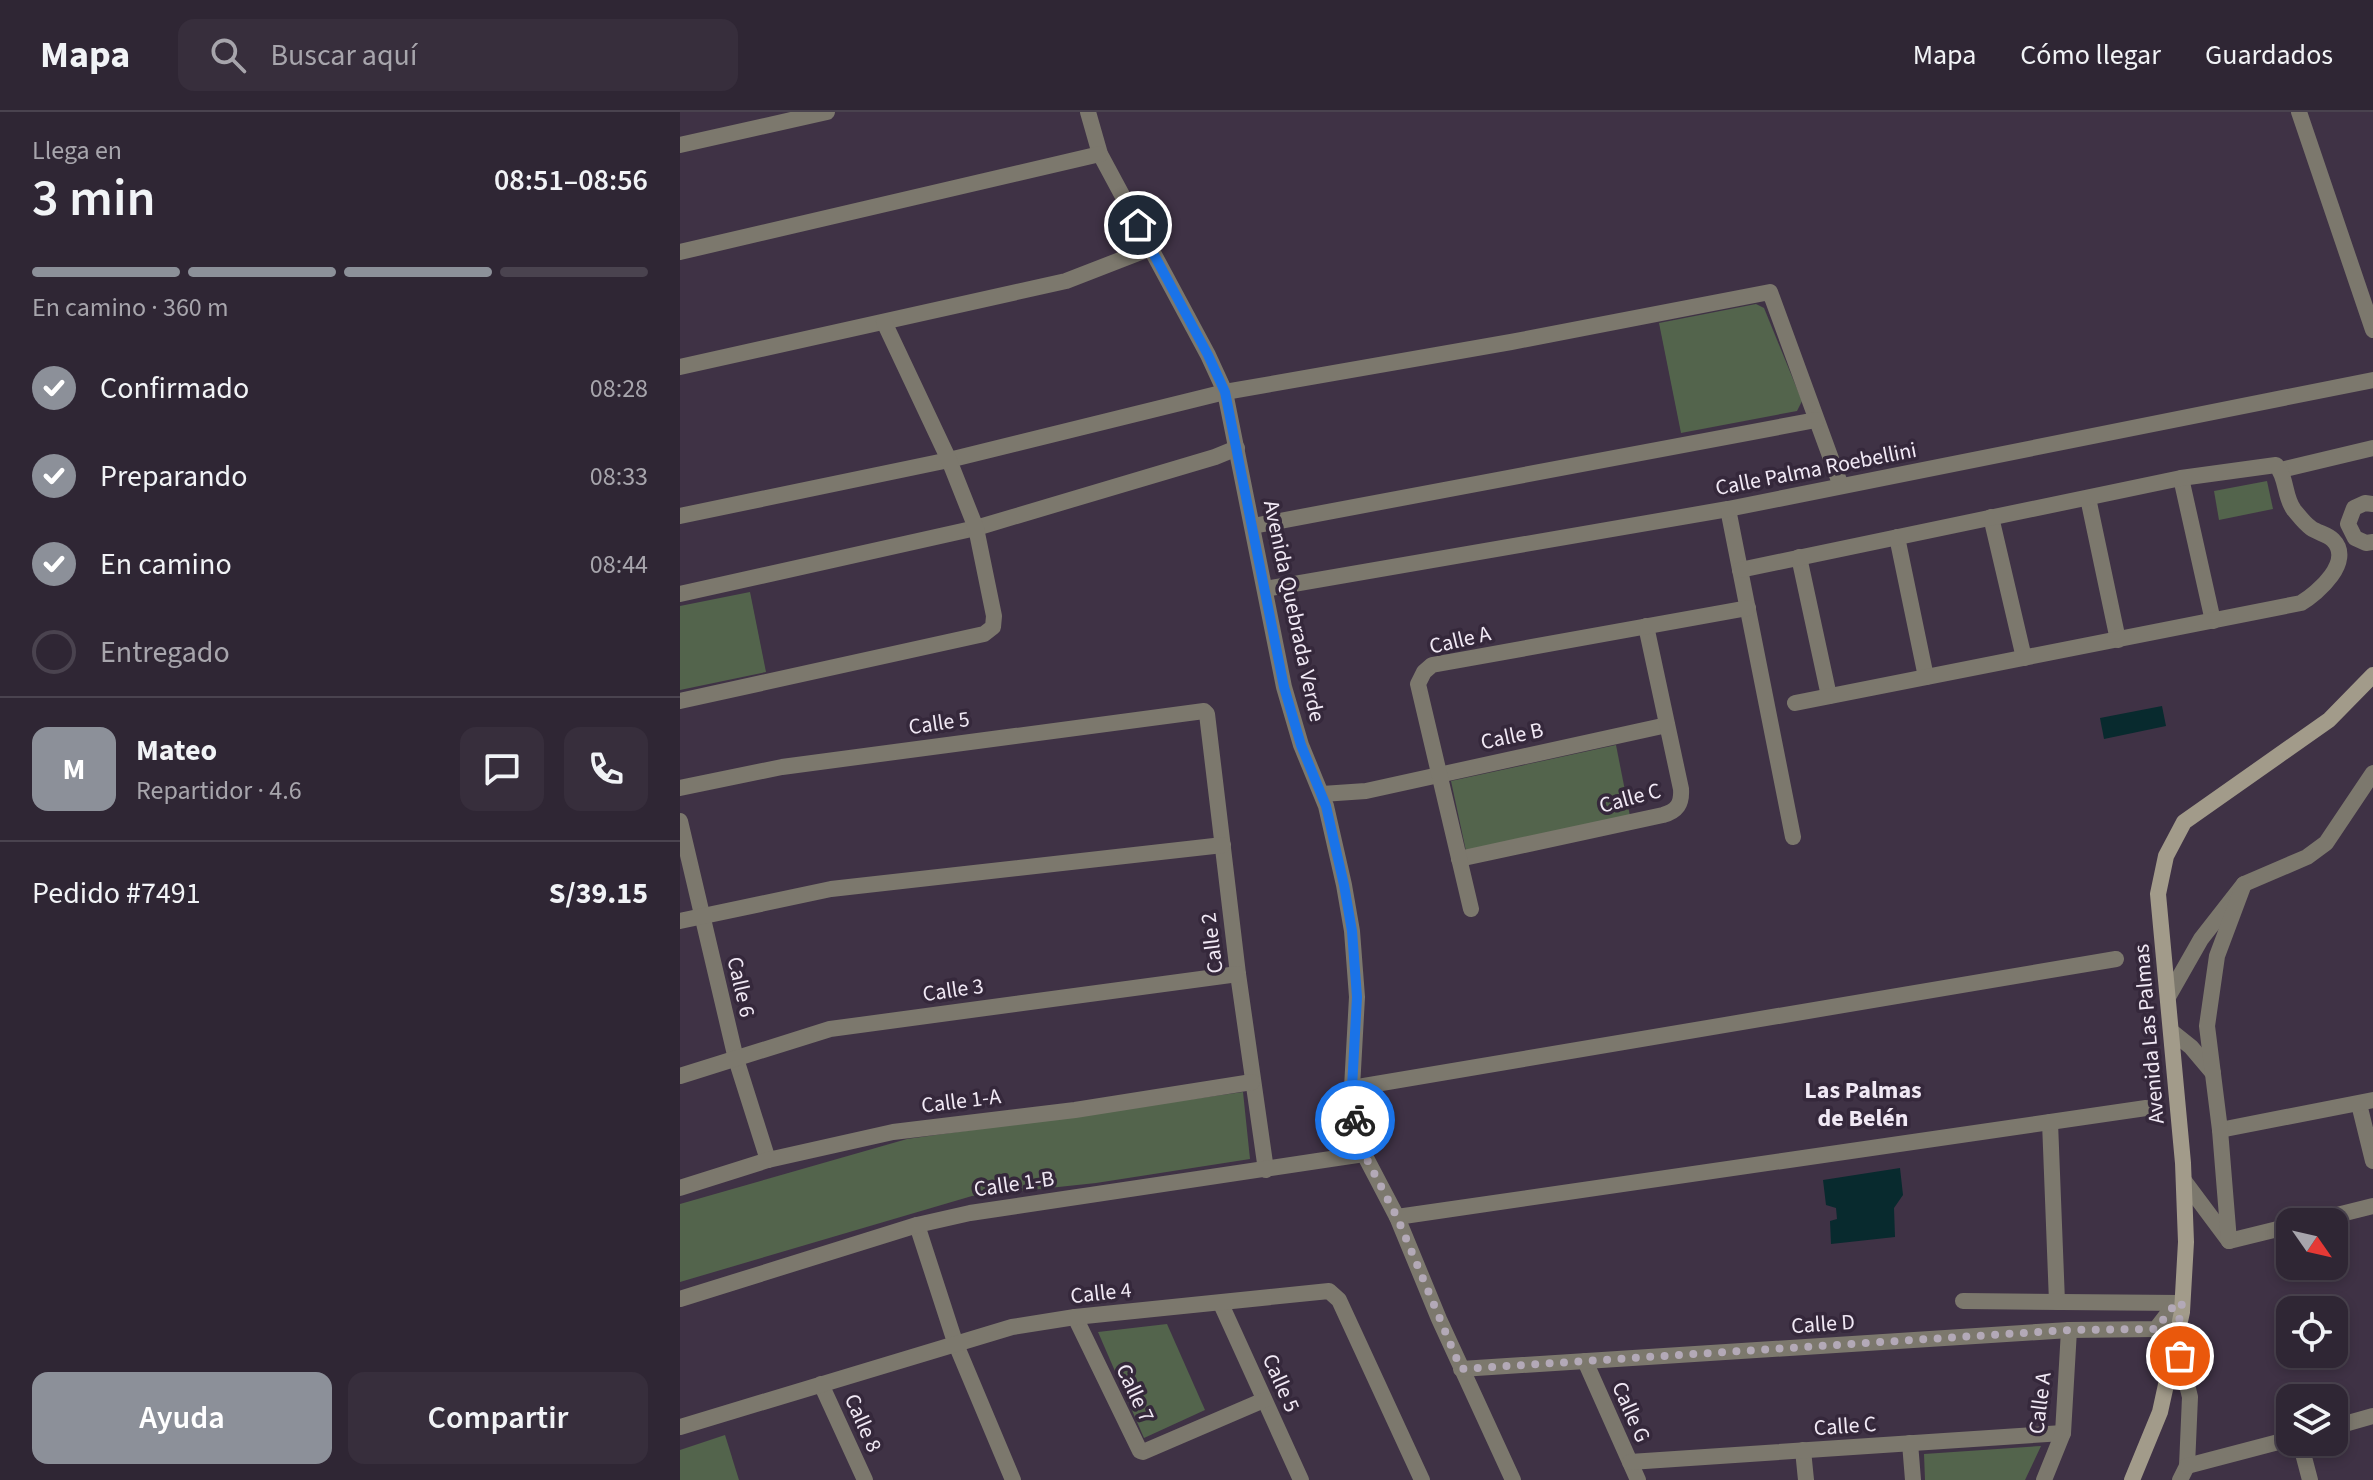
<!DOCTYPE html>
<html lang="es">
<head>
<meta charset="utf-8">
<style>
  body { margin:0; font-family:"Source Sans 3",sans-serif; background:#372e3c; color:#f1f3f6; height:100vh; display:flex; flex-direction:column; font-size:30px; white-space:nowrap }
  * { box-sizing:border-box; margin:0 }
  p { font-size:26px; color:#a7a5ac }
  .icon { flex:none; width:44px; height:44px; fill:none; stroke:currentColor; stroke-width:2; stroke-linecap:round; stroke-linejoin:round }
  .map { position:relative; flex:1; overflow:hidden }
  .sheet { display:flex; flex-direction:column; background:#2f2634; width:680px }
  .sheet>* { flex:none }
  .needle { width:52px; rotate:124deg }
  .tools { position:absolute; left:1596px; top:1096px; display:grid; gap:16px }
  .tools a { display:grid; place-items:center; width:72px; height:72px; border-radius:16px; background:#2f2634; box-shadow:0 4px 12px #0003,0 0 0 2px #4a434f; font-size:40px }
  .pin { position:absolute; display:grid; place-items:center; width:68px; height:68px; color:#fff; margin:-34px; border:4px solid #fff; border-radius:50%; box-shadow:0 2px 8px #0007 }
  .courier { position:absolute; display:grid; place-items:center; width:80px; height:80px; margin:-40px; border:6px solid #1a73e8; border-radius:50%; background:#fff; color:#222; box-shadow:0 2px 10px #0007 }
  .overview em { font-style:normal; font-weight:600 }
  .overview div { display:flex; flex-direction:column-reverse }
  .overview { display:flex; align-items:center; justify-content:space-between; height:136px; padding:0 32px }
  h1 { font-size:52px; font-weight:600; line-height:60px }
  .bar { display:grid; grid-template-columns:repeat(4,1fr); gap:12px 8px; align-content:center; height:96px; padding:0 32px }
  .bar i { height:10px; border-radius:6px; background:#4a434f }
  .bar .on { background:#8c9099 }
  .bar p { grid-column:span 4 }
  .line { display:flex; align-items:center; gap:20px; padding:0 32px; border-top:2px solid #4a434f }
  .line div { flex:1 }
  .round { display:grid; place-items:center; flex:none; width:84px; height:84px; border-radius:16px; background:#372e3c }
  ol { padding:0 32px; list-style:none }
  li { display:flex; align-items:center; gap:24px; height:88px }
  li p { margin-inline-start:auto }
  li .icon { padding:8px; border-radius:50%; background:#8c9099; color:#fff; stroke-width:4 }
  li:last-child { color:#a7a5ac }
  li i { width:44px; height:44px; border:4px solid #4a434f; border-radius:50% }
  .primary-button { display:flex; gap:16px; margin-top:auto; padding:16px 32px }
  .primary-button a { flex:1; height:92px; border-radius:16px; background:#8c9099; color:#fff; font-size:32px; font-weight:600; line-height:92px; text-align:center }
  .primary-button a+a { background:#372e3c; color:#f1f3f6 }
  header { display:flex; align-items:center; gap:48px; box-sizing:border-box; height:112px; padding:0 40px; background:#2f2634; border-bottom:2px solid #4a434f }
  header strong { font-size:38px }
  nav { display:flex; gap:44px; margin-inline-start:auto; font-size:28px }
  .search { width:560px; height:72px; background:#372e3c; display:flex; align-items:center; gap:20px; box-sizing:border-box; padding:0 28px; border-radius:16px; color:#a7a5ac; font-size:30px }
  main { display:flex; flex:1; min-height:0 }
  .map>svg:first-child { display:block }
  .green { fill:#53644c }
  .water { fill:#082a2e }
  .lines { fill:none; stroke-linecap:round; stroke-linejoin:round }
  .street { stroke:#7c786d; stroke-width:16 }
  .secondary { stroke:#a29b8a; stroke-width:16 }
  .done { stroke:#b3a9b7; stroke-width:8; stroke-dasharray:0 14.4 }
  .route { stroke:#1a73e8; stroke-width:10 }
  .labels { text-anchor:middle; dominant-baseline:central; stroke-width:7; stroke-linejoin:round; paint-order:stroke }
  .street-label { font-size:22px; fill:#f1e9f5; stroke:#35283b }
  .neighbourhood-label { font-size:24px; font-weight:bold; fill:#f1e9f5; stroke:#35283b }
</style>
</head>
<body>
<header>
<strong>Mapa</strong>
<div class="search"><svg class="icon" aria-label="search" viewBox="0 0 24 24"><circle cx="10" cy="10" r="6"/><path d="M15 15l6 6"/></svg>Buscar aquí</div>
<nav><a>Mapa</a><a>Cómo llegar</a><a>Guardados</a></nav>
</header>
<main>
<section class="sheet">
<div class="overview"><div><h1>3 min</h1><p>Llega en</p></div><em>08:51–08:56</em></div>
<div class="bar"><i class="on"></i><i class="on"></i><i class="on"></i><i></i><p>En camino · 360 m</p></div>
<ol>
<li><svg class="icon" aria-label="check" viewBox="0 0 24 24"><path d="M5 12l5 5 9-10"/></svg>Confirmado<p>08:28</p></li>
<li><svg class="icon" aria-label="check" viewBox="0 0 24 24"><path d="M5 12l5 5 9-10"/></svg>Preparando<p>08:33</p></li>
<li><svg class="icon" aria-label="check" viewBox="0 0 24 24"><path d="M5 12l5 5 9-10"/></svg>En camino<p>08:44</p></li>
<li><i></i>Entregado</li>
</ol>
<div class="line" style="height:144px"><b class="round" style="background:#8c9099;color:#fff">M</b><div><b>Mateo</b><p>Repartidor · 4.6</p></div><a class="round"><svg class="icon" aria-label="chat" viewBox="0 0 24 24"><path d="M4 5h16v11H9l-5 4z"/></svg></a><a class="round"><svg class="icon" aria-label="phone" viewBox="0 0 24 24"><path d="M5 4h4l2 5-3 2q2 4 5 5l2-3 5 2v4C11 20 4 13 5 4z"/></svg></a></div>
<div class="line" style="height:104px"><div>Pedido #7491</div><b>S/39.15</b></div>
<div class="primary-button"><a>Ayuda</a><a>Compartir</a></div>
</section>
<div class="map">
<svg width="1693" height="1368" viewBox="0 0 1693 1368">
  <rect width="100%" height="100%" fill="#3f3245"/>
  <g class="green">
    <path d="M1076 192 1084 196 1122 289 1117 299 1001 321 979 211Z"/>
    <path d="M1587 369 1593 397 1539 408 1534 379Z"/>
    <path d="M70 480 86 560 0 578V494Z"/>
    <path d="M936 633 950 704 786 739 771 669Z"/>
    <path d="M563 980 570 1047 416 1071 292 1084 0 1170V1092L227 1027Z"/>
    <path d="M487 1212 525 1298 464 1326 418 1220Z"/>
    <path d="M45 1323 59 1368H0V1338Z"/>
    <path d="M1361 1334 1345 1368H1245L1244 1342Z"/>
  </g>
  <g class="water">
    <path d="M1482 594 1486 614 1424 627 1420 606Z"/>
    <path d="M1220 1056 1223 1083 1214 1096 1215 1125 1151 1132 1150 1109 1157 1107 1156 1096 1146 1093 1143 1068Z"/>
  </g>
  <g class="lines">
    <g class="street">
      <path d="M408 0 420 42 528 243 545 280 604 575 621 633 646 694 664 773 672 819 677 885 672 976 675 1016 684 1042 717 1105 759 1207 833 1368"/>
      <path d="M1619 0 1693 218"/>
      <path d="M0 33 147 0"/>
      <path d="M0 140 420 42"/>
      <path d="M0 255 386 169 471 136"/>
      <path d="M1601 358 1693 336"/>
      <path d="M1501 366 1533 509"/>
      <path d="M1408 386 1438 528"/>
      <path d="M1693 392 1685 391 1674 396 1668 412 1675 426 1686 431 1693 430"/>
      <path d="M1048 397 1113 725"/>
      <path d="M0 404 269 348 545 280 831 230 1090 180 1161 374"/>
      <path d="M1311 405 1344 546"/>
      <path d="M573 414 1136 308"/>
      <path d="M1217 425 1246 565"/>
      <path d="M1119 445 1149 584"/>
      <path d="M1060 458 1501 366 1596 353C1607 365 1604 385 1614 398 1619 404 1625 412 1631 416 1638 421 1647 422 1653 428 1674 449 1638 481 1621 491L1115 591"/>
      <path d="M585 477 1048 397 1693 268"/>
      <path d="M0 482 296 416 535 345 557 336"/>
      <path d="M0 589 304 522 313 515 314 504 296 416 269 348 204 210"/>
      <path d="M0 676 102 655 524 599 527 602 558 862 586 1058"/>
      <path d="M642 682 686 679 987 613"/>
      <path d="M0 709 56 947 88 1048"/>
      <path d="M779 747 983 703C997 699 1002 692 1001 677L966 514"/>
      <path d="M791 797 738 572 744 560 752 553 1068 496"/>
      <path d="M0 809 151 777 543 733"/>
      <path d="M1488 885 1521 827 1564 772 1627 745 1646 731 1693 661"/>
      <path d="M1491 919 1511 935 1533 961"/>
      <path d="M0 964 150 917 558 862"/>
      <path d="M672 976 1436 847"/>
      <path d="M1679 992 1693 1049"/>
      <path d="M1370 1010 1377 1190"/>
      <path d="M1540 1018 1693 988"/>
      <path d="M1505 1070 1549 1129 1610 1114"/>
      <path d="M0 1076 88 1048 213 1020 395 998 572 970"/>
      <path d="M717 1105 1466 996"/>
      <path d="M1629 1110 1693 1094"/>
      <path d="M237 1113 275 1230 333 1368"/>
      <path d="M1549 1129 1540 1018 1527 914 1537 844 1564 772"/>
      <path d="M0 1187 237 1113 290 1101 684 1042"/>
      <path d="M1283 1189 1501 1191"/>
      <path d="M541 1192 621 1368"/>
      <path d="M395 1205 460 1339 463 1340 584 1288"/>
      <path d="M1496 1228 1510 1285 1507 1354 1500 1368"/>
      <path d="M905 1249 958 1368"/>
      <path d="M781 1257 1389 1218 1476 1217 1496 1191"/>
      <path d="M141 1272 185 1368"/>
      <path d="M0 1315 332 1215 395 1205 649 1179 659 1188 742 1368"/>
      <path d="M1654 1315 1693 1304"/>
      <path d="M1620 1330 1630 1368"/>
      <path d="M1230 1331 1233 1368"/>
      <path d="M1123 1338 1126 1368"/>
      <path d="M950 1350 1383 1321"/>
      <path d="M1507 1354 1610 1327"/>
      <path d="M1364 1368 1383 1321 1389 1218"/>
    </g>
    <path class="secondary" d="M1452 1368 1480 1300 1502 1200 1506 1130 1503 1051 1478 782 1486 744 1504 710 1649 608 1693 563"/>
  </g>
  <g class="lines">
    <path class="done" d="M675 1008 684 1042 717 1105 781 1257 1389 1218 1476 1217 1496 1191H1502L1496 1228 1500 1244"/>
    <path class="route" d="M458 113 528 243 545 280 604 575 621 633 646 694 664 773 672 819 677 885 672 976 675 1008"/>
  </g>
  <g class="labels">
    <g class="street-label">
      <text transform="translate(1136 357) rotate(-11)">Calle Palma Roebellini</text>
      <text transform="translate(614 499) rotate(78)">Avenida Quebrada Verde</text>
      <text transform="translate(780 528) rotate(-13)">Calle A</text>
      <text transform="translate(259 611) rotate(-8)">Calle 5</text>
      <text transform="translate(832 624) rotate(-12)">Calle B</text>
      <text transform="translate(950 686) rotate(-15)">Calle C</text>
      <text transform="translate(532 831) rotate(-97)">Calle 2</text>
      <text transform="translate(61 875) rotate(77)">Calle 6</text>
      <text transform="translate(273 878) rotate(-8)">Calle 3</text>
      <text transform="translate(1469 922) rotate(-95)">Avenida Las Palmas</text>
      <text transform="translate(281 989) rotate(-7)">Calle 1-A</text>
      <text transform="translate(334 1072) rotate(-8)">Calle 1-B</text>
      <text transform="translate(421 1181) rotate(-6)">Calle 4</text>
      <text transform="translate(1143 1212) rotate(-4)">Calle D</text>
      <text transform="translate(601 1271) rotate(66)">Calle 5</text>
      <text transform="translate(455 1281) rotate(65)">Calle 7</text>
      <text transform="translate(1360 1291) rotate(-83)">Calle A</text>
      <text transform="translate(951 1300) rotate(66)">Calle G</text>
      <text transform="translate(183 1311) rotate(66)">Calle 8</text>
      <text transform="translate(1165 1314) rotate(-4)">Calle C</text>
    </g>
    <g class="neighbourhood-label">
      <text x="1183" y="978">Las Palmas<tspan x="1183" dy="28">de Belén</tspan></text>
    </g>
  </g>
</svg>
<div class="tools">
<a><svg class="needle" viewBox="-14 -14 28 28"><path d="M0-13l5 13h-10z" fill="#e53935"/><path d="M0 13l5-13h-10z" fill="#a7a5ac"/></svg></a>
<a><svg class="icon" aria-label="locate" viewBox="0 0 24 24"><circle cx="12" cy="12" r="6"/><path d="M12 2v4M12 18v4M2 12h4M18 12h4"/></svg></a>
<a><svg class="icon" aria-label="layers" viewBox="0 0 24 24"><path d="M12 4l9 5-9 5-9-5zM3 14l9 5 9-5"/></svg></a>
</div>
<div class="pin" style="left:1500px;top:1244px;background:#ea580c"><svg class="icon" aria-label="bag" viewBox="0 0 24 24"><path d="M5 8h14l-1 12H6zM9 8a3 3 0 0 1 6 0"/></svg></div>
<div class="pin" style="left:458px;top:113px;background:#1f2937"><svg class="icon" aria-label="home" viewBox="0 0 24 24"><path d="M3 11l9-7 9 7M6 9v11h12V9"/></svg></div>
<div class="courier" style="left:675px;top:1008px"><svg class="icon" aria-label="bike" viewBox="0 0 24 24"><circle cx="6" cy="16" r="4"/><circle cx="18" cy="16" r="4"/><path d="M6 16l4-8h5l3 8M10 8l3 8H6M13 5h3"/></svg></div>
</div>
</main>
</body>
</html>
